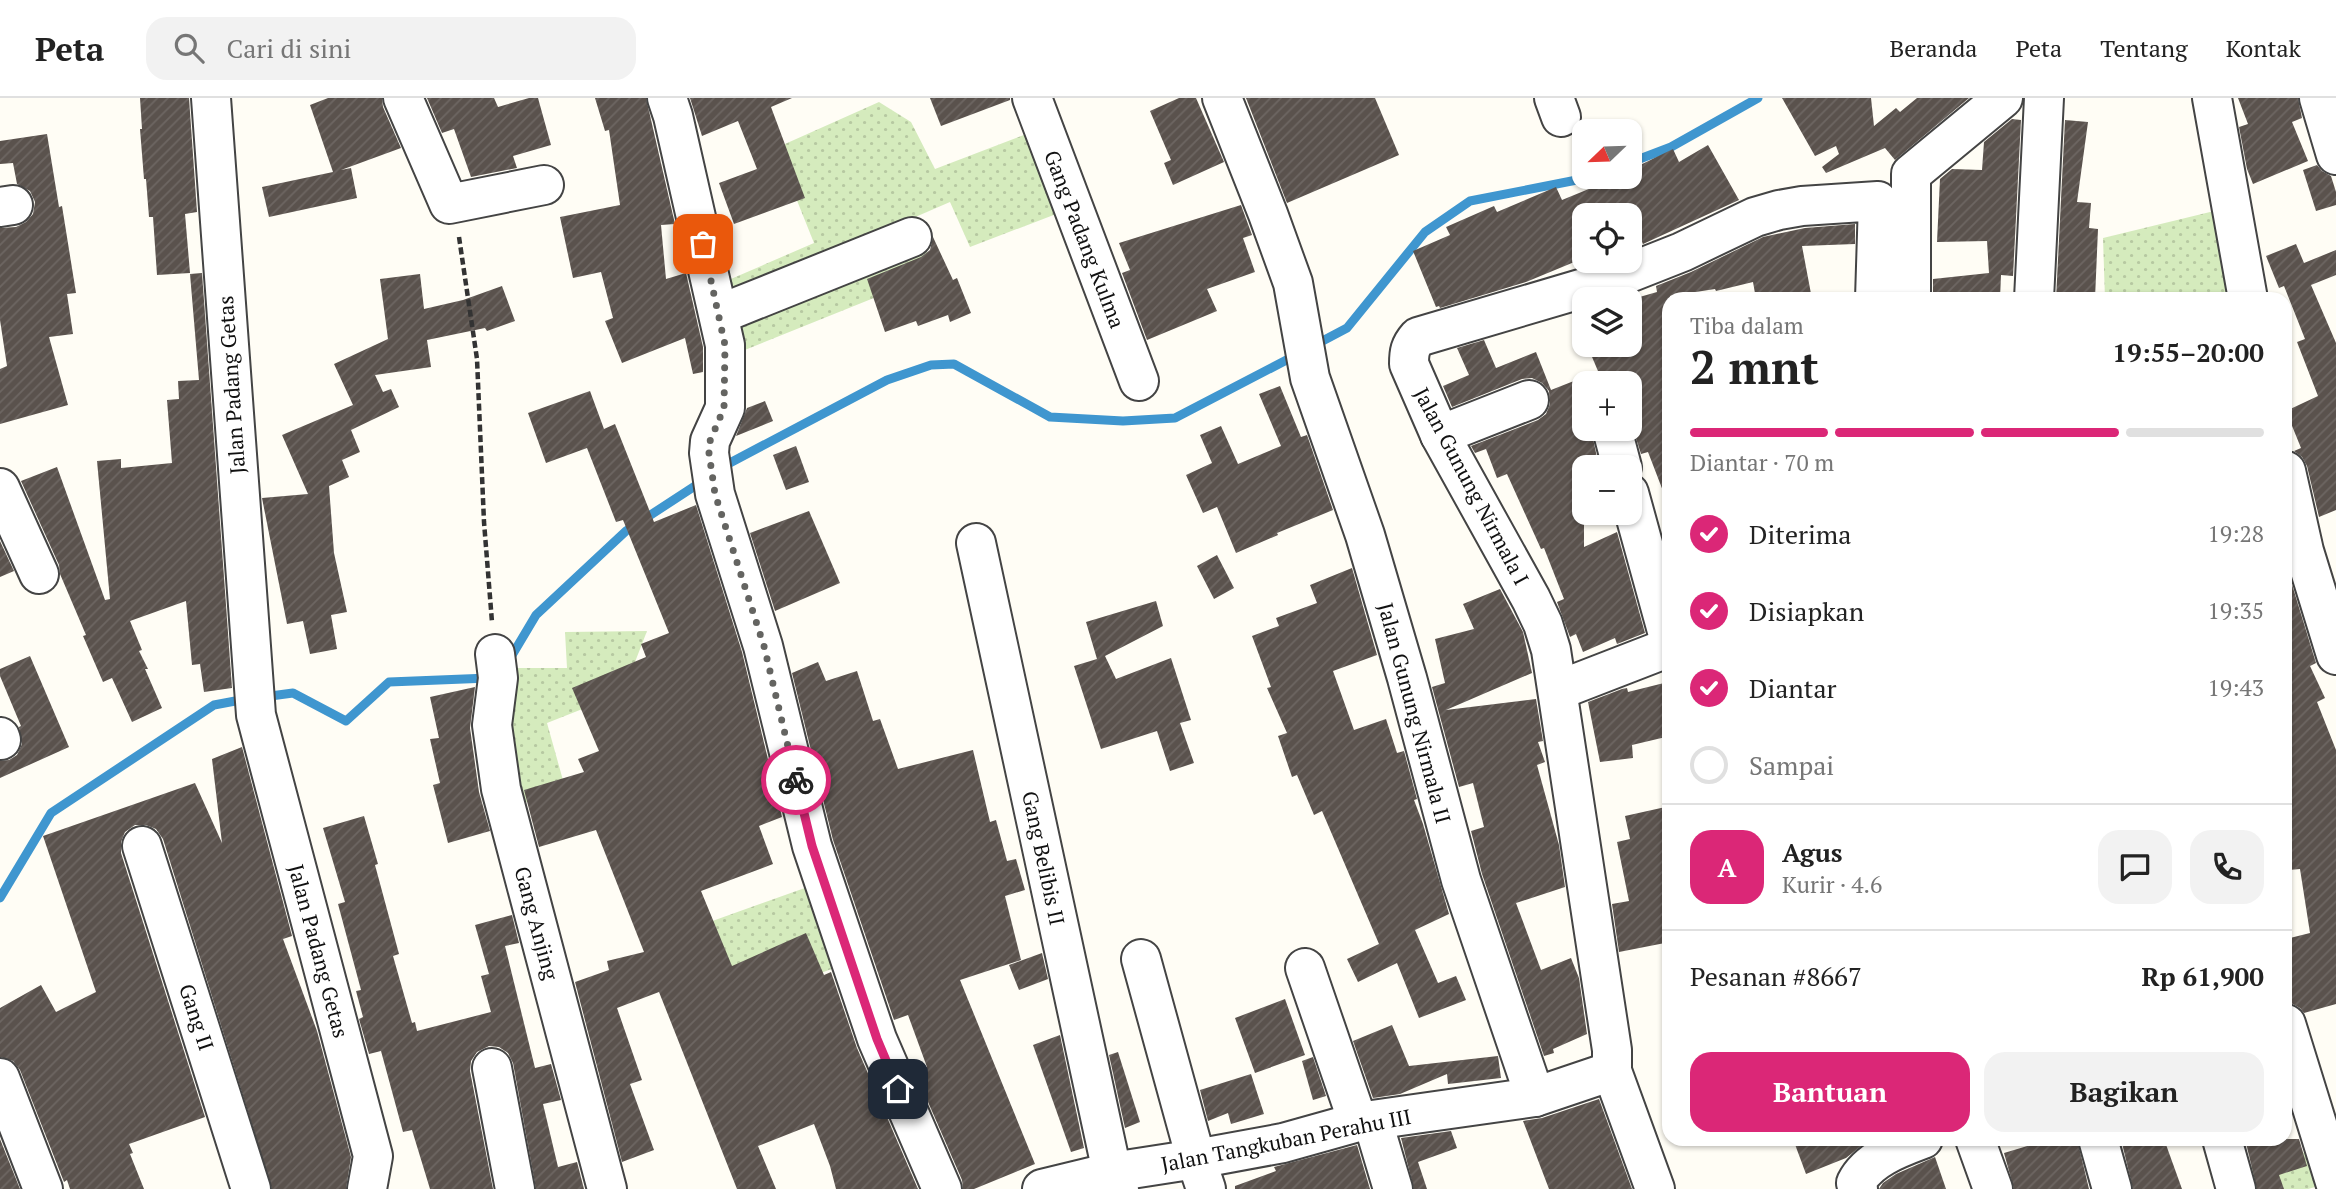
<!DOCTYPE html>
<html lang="id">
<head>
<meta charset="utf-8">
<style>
  body { margin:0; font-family:"PT Serif",serif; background:#f2f2f2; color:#222; height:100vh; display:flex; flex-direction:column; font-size:26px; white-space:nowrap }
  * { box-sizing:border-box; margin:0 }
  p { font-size:23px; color:#767676 }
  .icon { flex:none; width:38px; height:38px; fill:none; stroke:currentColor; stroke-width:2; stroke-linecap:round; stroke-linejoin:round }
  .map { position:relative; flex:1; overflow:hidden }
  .panel { position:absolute; left:1662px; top:194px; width:630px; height:854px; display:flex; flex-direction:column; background:#fff; border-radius:21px; box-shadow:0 2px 5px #0004 }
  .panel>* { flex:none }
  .needle { width:46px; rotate:247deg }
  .fabs { position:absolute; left:1572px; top:21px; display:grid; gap:14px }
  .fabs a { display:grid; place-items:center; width:70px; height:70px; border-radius:14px; background:#fff; box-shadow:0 2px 5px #0004; font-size:35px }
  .pin { position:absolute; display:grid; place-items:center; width:60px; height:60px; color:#fff; margin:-30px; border-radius:14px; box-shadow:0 4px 10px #0006 }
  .courier { position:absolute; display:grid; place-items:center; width:70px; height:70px; margin:-35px; border:5px solid #db2777; border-radius:50%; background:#fff; color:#222; box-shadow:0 2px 9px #0007 }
  .overview em { font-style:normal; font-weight:700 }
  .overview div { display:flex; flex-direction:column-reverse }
  .overview { display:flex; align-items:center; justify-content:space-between; height:119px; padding:0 28px }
  h1 { font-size:46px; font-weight:700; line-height:52px }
  .bar { display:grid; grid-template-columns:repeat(4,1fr); gap:10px 7px; align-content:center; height:84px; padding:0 28px }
  .bar i { height:9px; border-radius:5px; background:#e0e0e0 }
  .bar .on { background:#db2777 }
  .bar p { grid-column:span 4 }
  .line { display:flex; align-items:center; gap:18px; padding:0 28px; border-top:2px solid #e0e0e0 }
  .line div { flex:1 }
  .round { display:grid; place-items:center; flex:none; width:74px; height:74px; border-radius:21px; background:#f2f2f2 }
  ol { padding:0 28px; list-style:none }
  li { display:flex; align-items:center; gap:21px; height:77px }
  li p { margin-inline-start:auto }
  li .icon { padding:7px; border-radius:50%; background:#db2777; color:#fff; stroke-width:4 }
  li:last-child { color:#767676 }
  li i { width:38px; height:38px; border:4px solid #e0e0e0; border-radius:50% }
  .cta { display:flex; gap:14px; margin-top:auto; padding:14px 28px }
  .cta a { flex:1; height:80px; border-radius:21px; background:#db2777; color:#fff; font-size:28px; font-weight:700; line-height:80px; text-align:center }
  .cta a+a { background:#f2f2f2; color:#222 }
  header { display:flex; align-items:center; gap:42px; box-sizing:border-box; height:98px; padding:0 35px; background:#fff; border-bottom:2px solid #e0e0e0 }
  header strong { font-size:33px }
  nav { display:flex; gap:38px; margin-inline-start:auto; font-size:24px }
  .search { width:490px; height:63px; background:#f2f2f2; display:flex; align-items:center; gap:18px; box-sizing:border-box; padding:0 24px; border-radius:21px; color:#767676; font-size:26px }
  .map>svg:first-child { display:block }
  .grass { fill:url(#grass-dots) }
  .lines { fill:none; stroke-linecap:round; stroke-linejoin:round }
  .stream { stroke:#3f96cf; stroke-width:9 }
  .building { fill:url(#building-hatch) }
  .minor-casing { stroke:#444; stroke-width:42 }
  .path { stroke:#333; stroke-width:4.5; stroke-dasharray:7 3.5; stroke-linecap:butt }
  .minor { stroke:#fff; stroke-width:38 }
  .done { stroke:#646461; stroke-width:7; stroke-dasharray:0 12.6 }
  .route { stroke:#db2777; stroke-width:9 }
  .labels { text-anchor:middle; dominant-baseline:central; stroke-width:7; stroke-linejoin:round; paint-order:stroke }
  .street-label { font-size:21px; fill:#111; stroke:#fff }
</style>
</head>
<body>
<header>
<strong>Peta</strong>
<div class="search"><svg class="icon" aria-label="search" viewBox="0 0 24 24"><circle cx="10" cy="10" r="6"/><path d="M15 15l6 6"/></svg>Cari di sini</div>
<nav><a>Beranda</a><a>Peta</a><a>Tentang</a><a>Kontak</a></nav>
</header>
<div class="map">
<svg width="2336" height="1091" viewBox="0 0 2336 1091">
  <defs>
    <pattern id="grass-dots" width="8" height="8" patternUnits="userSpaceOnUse" patternTransform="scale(1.75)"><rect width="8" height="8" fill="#d5ebbd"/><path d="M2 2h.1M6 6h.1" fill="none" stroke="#b6c8a1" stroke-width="1.8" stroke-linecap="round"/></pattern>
    <pattern id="building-hatch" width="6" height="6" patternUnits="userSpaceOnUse" patternTransform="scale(1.75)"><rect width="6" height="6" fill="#5a524d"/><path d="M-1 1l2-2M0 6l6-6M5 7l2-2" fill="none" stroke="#6d6662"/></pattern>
  </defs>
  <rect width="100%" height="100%" fill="#fffdf5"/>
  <g class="grass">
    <path d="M879 4 911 24 935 71 1029 35 1064 113 970 149 950 104 913 120 936 175 735 256 717 187 814 145 776 50Z"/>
    <path d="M2243 106 2261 201H2105L2103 140Z"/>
    <path d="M647 533 623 595 547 625 566 693 509 709 494 570H567L565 534Z"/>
    <path d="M816 786 840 868 735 906 704 826Z"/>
    <path d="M2317 1051 2326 1086 2308 1091H2223L2218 1077Z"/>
  </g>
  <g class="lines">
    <g class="stream">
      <path d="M1629 65 1671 49 1758 0"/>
      <path d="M1313 248 1347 230 1425 134 1470 103 1592 79"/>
      <path d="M726 367 887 282 931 267 954 266 1050 319 1123 323 1175 320 1298 256"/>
      <path d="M508 564 536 517 626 433 698 386"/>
      <path d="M263 599 293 595 346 623 389 584 489 580"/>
      <path d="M0 800 51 715 214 607 246 601"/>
    </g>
  </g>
  <g class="building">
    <path d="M140 0H189L197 114 185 116 190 175 157 177 153 119H149L146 81H144L140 31H142Z"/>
    <path d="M328 0H382L383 9 401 50 341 72 351 70 357 100 269 119 262 89 333 74 310 7Z"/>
    <path d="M427 0H494L498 9 529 0H538L551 47 513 58 517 70 471 79 454 31 442 35Z"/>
    <path d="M595 0H646L675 126 661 127 666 181 686 175 703 249V274L693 276 685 240 622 265 605 223 613 220 601 174 573 180 560 119 620 107 609 32 605 33Z"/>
    <path d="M690 0H792L771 9 805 100 734 126 719 85 757 71 738 23 702 38Z"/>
    <path d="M930 0H1010V2L941 28Z"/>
    <path d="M1179 0H1196L1224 64 1173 87 1164 65 1171 62 1150 13Z"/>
    <path d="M1246 0H1375L1399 57 1287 105Z"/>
    <path d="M1782 0H1871L1874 28 1896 10 1900 14 1917 0H1969L1895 62 1885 50 1826 75 1822 69 1839 56 1836 48 1815 58Z"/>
    <path d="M2238 0H2298L2302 20 2292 24 2308 63 2253 86 2247 71 2239 29 2248 26Z"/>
    <path d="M2012 21 2021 22 2013 178 2001 177 2000 201H1933V181L1989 175 1987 143 1937 144 1940 81 1952 71 1982 72 1984 44Z"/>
    <path d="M2065 22 2088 24 2077 104 2091 105 2089 130 2098 131 2095 201H2056Z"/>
    <path d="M47 36 59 109 62 108 76 195 67 196 73 236 49 239 68 307 0 326V271L7 268 0 222V130L16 129 26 124 33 116 35 104 30 93 17 86 13 65 0 66V43Z"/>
    <path d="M1708 47 1739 102 1643 146 1630 117H1584V160L1526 184 1440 210 1439 208 1436 209 1413 153 1450 137 1446 129 1494 108 1497 114 1556 89 1562 102 1618 79H1629V74L1634 70 1673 51 1679 64Z"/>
    <path d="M2317 67 2322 73 2331 78 2336 94V107L2316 113 2303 72Z"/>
    <path d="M1241 107 1252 137 1243 140 1255 174 1207 191 1217 213 1147 242 1122 175 1130 172 1119 145Z"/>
    <path d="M1855 126V146L1802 148 1812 201H1756L1753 184 1716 193 1715 191 1670 198V405L1668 406 1648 354 1641 356 1629 318V285H1603L1587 247H1629V202L1657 194 1656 188 1691 174 1763 139 1805 130Z"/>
    <path d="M933 139 953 182 957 180 971 215 950 224 948 217 918 228 916 223 885 234 867 181 921 159 930 152Z"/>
    <path d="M2296 146 2304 165 2336 152V177L2311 187 2336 245V412L2319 419 2307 368 2302 359 2294 353 2301 350 2286 313 2318 298 2297 244 2305 241 2284 188 2279 190 2266 158Z"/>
    <path d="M202 175 232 590 204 594 200 566 192 567 186 503 130 523 142 552 139 553 148 571H145L162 610 132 624 112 580 103 584 83 538 86 537 60 476 59 467 21 383 57 369 105 502 110 501 97 363 121 361V370L172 365 167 302 179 301 178 283 199 282 190 176Z"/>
    <path d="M420 176 424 211 463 202 502 188 515 223 487 233 485 230 427 242 431 269 375 277 383 294 391 291 399 309 351 332 360 354 342 362 349 379 329 388 334 455 347 514 331 517 337 551 310 556 303 523 287 526 262 400 308 396 282 337 353 307 334 266 388 241 380 181Z"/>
    <path d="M1484 242 1496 270 1536 254 1551 292 1584 279V331H1591L1599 369H1584V449L1617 434 1645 535 1617 546 1615 540 1583 554 1576 536 1570 539 1557 504 1564 501 1544 450 1541 451 1507 376 1497 380 1486 351 1475 355 1471 348 1538 322 1546 316 1550 306 1549 293 1542 285 1532 280 1522 281 1452 309 1443 288 1469 277 1457 250Z"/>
    <path d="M1280 288 1301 339 1307 337 1333 412 1277 435 1278 437 1236 455 1217 409 1203 415 1186 377 1212 365 1200 337 1221 328 1238 366 1281 348 1259 296Z"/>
    <path d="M590 293 604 331 615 326 654 424 696 407 742 554 782 719 759 728 773 766 701 793 732 868 806 835 824 877 831 874 857 950 918 1091H836L830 1068 814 1026 758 1048 776 1091H737L659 894 617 910 642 982 630 986 654 1052 622 1064 575 884 609 872 607 863 644 854 596 732 539 749 524 692 584 674 578 661 599 653 572 590 646 559 641 546 669 535 623 422 616 424 587 350 546 365 528 315Z"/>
    <path d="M765 303 773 323 736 338 747 310Z"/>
    <path d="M796 348 809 384 786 392 773 357Z"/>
    <path d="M809 413 840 485 775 513 750 435Z"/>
    <path d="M0 443 14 473 0 479Z"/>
    <path d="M1217 457 1234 490 1214 501 1197 468Z"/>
    <path d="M2286 467 2316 565 2310 568 2325 600 2317 604 2336 652V906L2304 915 2300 910 2291 905H2286V841L2310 835 2300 771 2289 772 2286 734Z"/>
    <path d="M1352 470 1377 557 1333 573 1354 632 1386 621 1397 655 1404 653 1417 701 1414 702 1423 726 1449 816 1415 832 1438 885 1456 878 1466 902 1419 920 1397 865 1358 884 1347 861 1379 846 1322 713 1314 717 1297 677 1292 679 1278 638 1287 635 1267 590 1271 589 1252 538 1279 528 1276 520 1317 505 1310 487Z"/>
    <path d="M1500 491 1523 534 1532 575 1446 612 1536 601 1543 643 1538 644 1545 664 1537 667 1559 747 1565 789 1516 805 1541 872 1571 860 1579 880 1587 936 1553 951 1554 955 1544 958 1482 776 1471 733 1484 729 1473 685 1459 689 1432 589 1445 585 1435 541 1474 531 1463 506Z"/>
    <path d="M1156 503 1163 528 1105 558 1116 581 1171 560 1191 622 1180 625 1194 665 1170 673 1157 633 1101 651 1074 568 1097 561 1086 524Z"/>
    <path d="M30 558 69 649 0 680V663L9 662 17 657 22 646 19 629 21 628 0 578V571Z"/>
    <path d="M818 564 826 583 857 573 873 623 880 621 898 671 973 652 990 724 996 722 1007 763 1016 761 1025 792 1005 798 1021 862 960 882 1035 1066 974 1091H963L962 1082 915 974 927 969 908 917 894 922 833 742 792 575Z"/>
    <path d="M1664 585 1670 605V638L1632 647 1633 660 1600 664 1588 604 1622 591 1627 590 1628 594Z"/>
    <path d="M475 589 470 630 479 694 490 733 448 745 433 687 440 685 430 641 439 640 430 599Z"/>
    <path d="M242 649 292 838 283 841 317 933 351 1059 346 1091H272L163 741 156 731 146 727H135L125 734 121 744V755L205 1019 129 1046 133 1055 130 1056 144 1091H70L67 1082 64 1084 20 972 13 963 0 959V910L41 887 56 914 96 894 43 738 195 685 222 745 212 661Z"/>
    <path d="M1670 708V844L1619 854 1612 806 1629 803 1617 744 1630 741 1625 718Z"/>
    <path d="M364 718 378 766 375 767 399 856 393 858 412 925 415 924 417 933 491 914 481 878 489 876 475 827 512 817 519 845 505 848 535 970 551 966 561 1002 543 1006 558 1069 577 1064 584 1091H536L513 965 508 955 499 949 489 948 477 954 471 963 470 973 493 1091H430L412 1032 403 1034 381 953 369 956 359 921 363 919 356 893 361 892 338 806 345 804 323 730Z"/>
    <path d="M1042 855 1048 881 1019 892 1009 867Z"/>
    <path d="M1285 901 1305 957 1255 975 1235 920Z"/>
    <path d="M1392 927 1409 968 1498 958 1501 980 1448 986 1447 976 1400 996 1373 1000 1353 943Z"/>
    <path d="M1060 937 1084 1050 1071 1054 1033 947Z"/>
    <path d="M1118 954 1140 1024 1125 1030 1109 957Z"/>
    <path d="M1313 959 1326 998 1313 1002 1302 963Z"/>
    <path d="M1251 976 1264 1016 1231 1026 1228 1015 1208 1023 1200 992Z"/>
    <path d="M1599 1001 1632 1091H1549L1523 1023 1542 1020Z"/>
    <path d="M1451 1033 1457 1050 1418 1064 1427 1091H1414L1401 1040Z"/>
    <path d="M0 1041 20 1091H0Z"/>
    <path d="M1793 1041H1870L1846 1060 1806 1076Z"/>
    <path d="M2051 1041H2077L2089 1091H2014L2004 1055Z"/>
    <path d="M2121 1041H2164L2182 1091H2133Z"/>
    <path d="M2245 1041H2299L2307 1068 2279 1077 2284 1091H2257Z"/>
    <path d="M1357 1047 1370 1091H1235V1088L1276 1073 1274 1069Z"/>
    <path d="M1935 1059 1946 1091H1879L1883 1085 1896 1076Z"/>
  </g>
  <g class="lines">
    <defs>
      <g id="minor">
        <path d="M211 0 256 617 373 1058 367 1091"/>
        <path d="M403 0 449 106 544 87"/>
        <path d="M667 0 673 18 725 247V310L710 343 709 355 715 396 763 548 812 748 877 941 942 1091"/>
        <path d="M1032 0 1139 283"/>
        <path d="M1222 0 1268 116 1293 185 1310 280 1365 437 1407 580 1461 782 1535 999"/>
        <path d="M1554 0 1561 19"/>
        <path d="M2212 0 2248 201"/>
        <path d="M2319 0 2336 57"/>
        <path d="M0 109 13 107"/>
        <path d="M1911 201V76L2003 0"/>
        <path d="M2034 201 2044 0"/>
        <path d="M720 216 912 139"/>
        <path d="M1612 331 1622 369"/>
        <path d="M1440 337 1529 302"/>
        <path d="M2286 373 2304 453 2336 557"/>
        <path d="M0 390 39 476"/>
        <path d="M1629 395 1670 544"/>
        <path d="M976 445 1112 1074 1119 1091"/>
        <path d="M495 556 498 580 492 627 501 691 607 1091"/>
        <path d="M1559 592 1670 549"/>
        <path d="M0 639 1 642"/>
        <path d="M142 748 251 1091"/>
        <path d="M1141 861 1196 1061 1206 1091"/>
        <path d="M1305 870 1358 1024"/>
        <path d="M2286 926 2336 1087"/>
        <path d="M492 970 515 1091"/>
        <path d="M0 980 43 1091"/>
        <path d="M1373 1024 1393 1091"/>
        <path d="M1975 1041 1993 1091"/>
        <path d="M2098 1041 2112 1091"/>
        <path d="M2222 1041 2236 1091"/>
        <path d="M1042 1091 1112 1074 1196 1061 1283 1045 1358 1024 1535 999 1612 973"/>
        <path d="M1655 1091 1612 973V952L1551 552 1543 526 1531 501 1440 337 1409 266C1409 254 1410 248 1418 239L1611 182 1682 154 1755 119 1779 112 1802 108 1878 103 1875 201"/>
        <path d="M1858 1091 1856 1085C1868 1061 1899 1050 1923 1041"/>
      </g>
    </defs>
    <use href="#minor" class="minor-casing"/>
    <path class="path" d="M459 139 477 261 484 424 492 524"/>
    <use href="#minor" class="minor"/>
  </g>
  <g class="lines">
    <path class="done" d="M703 146 725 247 724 310 710 343 709 355 715 396 764 548 796 682"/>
    <path class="route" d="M796 682 812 748 877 941 898 991"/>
  </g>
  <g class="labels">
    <g class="street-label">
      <text transform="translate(1085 141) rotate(69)">Gang Padang Kulma</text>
      <text transform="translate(231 287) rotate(-94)">Jalan Padang Getas</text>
      <text transform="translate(1472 388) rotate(62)">Jalan Gunung Nirmala I</text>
      <text transform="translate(1415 615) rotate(75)">Jalan Gunung Nirmala II</text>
      <text transform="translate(1044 760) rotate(78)">Gang Belibis II</text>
      <text transform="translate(537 825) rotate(75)">Gang Anjing</text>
      <text transform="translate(319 853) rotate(75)">Jalan Padang Getas</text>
      <text transform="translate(197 919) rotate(72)">Gang II</text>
      <text transform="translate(1286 1042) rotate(-11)">Jalan Tangkuban Perahu III</text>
    </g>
  </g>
</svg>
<div class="fabs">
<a><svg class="needle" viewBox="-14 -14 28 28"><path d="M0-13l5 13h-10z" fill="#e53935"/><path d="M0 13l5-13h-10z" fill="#767676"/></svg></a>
<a><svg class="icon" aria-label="locate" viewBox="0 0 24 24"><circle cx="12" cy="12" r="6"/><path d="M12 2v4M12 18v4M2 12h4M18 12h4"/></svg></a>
<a><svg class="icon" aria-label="layers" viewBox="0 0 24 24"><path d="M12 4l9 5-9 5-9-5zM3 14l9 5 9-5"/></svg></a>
<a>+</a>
<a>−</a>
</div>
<div class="pin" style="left:703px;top:146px;background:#ea580c"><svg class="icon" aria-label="bag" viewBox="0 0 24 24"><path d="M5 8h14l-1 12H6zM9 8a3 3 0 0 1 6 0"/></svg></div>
<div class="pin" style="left:898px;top:991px;background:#1f2937"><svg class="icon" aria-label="home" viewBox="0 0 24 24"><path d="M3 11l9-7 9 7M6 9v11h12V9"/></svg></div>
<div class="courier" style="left:796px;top:682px"><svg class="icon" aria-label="bike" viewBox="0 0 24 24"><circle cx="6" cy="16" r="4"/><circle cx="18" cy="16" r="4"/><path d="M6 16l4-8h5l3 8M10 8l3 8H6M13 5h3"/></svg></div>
<section class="panel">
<div class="overview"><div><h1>2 mnt</h1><p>Tiba dalam</p></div><em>19:55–20:00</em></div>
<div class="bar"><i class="on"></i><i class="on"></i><i class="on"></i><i></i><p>Diantar · 70 m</p></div>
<ol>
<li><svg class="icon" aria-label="check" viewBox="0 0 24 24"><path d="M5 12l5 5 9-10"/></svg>Diterima<p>19:28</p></li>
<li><svg class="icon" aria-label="check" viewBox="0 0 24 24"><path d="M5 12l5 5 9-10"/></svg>Disiapkan<p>19:35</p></li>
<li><svg class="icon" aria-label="check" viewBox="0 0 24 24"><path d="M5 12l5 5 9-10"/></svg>Diantar<p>19:43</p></li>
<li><i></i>Sampai</li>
</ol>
<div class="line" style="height:126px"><b class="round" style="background:#db2777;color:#fff">A</b><div><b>Agus</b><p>Kurir · 4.6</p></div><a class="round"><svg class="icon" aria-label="chat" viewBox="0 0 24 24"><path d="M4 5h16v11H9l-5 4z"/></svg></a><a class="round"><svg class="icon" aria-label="phone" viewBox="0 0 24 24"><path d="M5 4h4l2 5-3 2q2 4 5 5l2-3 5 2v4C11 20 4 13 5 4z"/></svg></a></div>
<div class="line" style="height:91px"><div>Pesanan #8667</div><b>Rp 61,900</b></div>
<div class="cta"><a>Bantuan</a><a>Bagikan</a></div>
</section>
</div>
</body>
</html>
